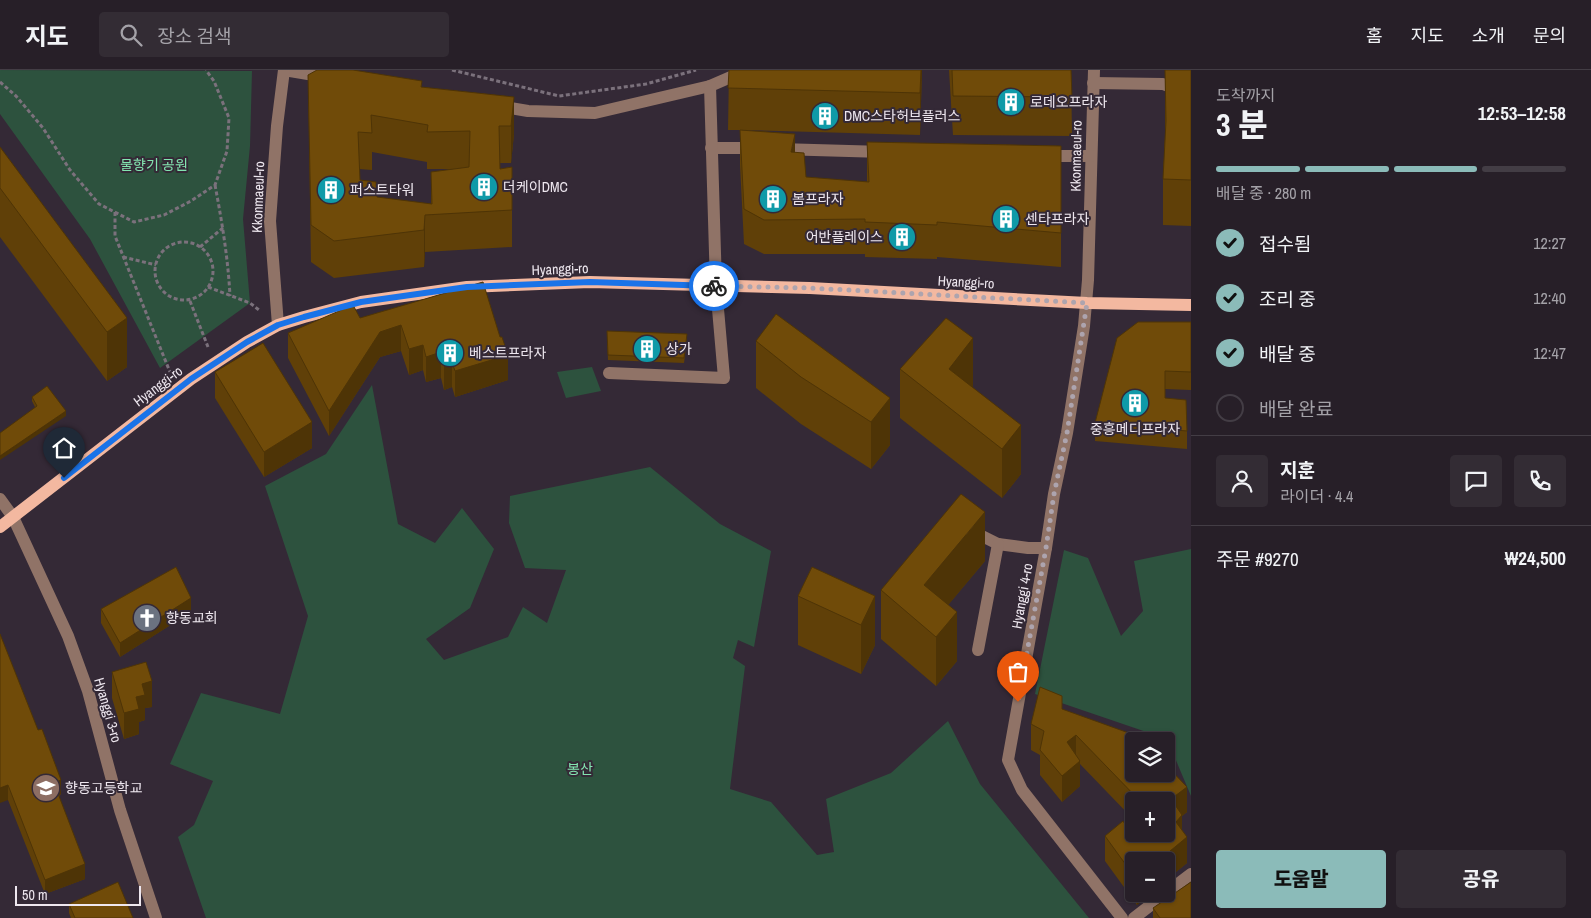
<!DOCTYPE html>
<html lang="ko">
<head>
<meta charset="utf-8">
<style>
  body { margin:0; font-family:"Archivo Narrow","Noto Sans KR",sans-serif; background:#332c34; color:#f1f3f6; height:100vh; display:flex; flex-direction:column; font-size:19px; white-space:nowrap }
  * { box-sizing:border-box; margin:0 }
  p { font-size:16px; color:#a4a2a8 }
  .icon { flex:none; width:28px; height:28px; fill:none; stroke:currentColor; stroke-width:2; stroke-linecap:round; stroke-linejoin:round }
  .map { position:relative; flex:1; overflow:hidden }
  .details { display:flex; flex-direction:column; background:#271f28; width:400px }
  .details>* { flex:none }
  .tools { position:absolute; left:1125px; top:662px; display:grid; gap:10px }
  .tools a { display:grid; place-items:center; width:50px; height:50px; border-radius:5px; background:#271f28; box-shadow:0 1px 4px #0004,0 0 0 1px #433d45; font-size:25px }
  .scale { position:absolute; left:15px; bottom:12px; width:126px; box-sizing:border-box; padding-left:5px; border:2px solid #eee7ef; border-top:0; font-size:14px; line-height:18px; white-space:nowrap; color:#eee7ef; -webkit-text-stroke:4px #342936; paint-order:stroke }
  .pin { position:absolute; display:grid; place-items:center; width:42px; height:42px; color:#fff; margin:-51px -21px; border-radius:50% 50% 50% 0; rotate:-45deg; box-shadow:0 0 5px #0007 }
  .pin .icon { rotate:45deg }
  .courier { position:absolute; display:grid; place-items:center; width:50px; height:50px; margin:-25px; border:4px solid #1a73e8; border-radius:50%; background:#fff; color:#222; box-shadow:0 1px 6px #0007 }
  .head em { font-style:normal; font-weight:800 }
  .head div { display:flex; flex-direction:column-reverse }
  .head { display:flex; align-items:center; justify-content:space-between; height:85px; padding:0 25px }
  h1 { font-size:32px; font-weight:800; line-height:38px }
  .bar { display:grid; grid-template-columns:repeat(4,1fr); gap:8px 5px; align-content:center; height:60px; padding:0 25px }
  .bar i { height:6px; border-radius:4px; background:#433d45 }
  .bar .on { background:#8bbbb9 }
  .bar p { grid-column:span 4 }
  .line { display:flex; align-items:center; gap:12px; padding:0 25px; border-top:1px solid #433d45 }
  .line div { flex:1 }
  .round { display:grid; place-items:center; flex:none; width:52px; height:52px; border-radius:5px; background:#332c34 }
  ol { padding:0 25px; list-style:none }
  li { display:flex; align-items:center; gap:15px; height:55px }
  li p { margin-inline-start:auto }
  li .icon { padding:5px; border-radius:50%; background:#8bbbb9; color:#111; stroke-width:4 }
  li:last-child { color:#a4a2a8 }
  li i { width:28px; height:28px; border:2px solid #433d45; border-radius:50% }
  .action { display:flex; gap:10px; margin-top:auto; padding:10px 25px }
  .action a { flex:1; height:58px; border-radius:5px; background:#8bbbb9; color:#111; font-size:20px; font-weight:800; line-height:58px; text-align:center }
  .action a+a { background:#332c34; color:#f1f3f6 }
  header { display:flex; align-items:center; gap:30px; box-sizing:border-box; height:70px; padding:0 25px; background:#271f28; border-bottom:1px solid #433d45 }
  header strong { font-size:24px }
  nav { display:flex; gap:28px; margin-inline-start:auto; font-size:18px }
  .search { width:350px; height:45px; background:#332c34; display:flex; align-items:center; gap:12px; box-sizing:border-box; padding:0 18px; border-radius:5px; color:#a4a2a8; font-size:19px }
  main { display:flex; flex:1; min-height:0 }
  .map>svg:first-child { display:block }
  .green { fill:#2d523e }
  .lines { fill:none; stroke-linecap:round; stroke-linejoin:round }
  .path { stroke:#7b717c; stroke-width:3; stroke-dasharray:4 2.5; stroke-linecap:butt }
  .minor { stroke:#907367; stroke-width:12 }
  .major { stroke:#f3b8a0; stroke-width:12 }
  .wall { fill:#604008; fill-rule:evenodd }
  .shaded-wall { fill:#4e3406 }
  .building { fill:#704b09; stroke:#4e3406; fill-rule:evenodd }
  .done { stroke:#ada4ae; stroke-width:5; stroke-dasharray:0 9 }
  .route { stroke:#1a73e8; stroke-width:6 }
  .labels { text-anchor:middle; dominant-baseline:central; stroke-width:4; stroke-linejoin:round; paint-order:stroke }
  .poi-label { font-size:14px; fill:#eee7ef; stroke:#342936; text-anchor:start }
  .street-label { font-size:14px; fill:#eee7ef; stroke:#342936 }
  .park-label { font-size:14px; fill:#83e4b0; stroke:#342936 }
</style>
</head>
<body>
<header>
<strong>지도</strong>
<div class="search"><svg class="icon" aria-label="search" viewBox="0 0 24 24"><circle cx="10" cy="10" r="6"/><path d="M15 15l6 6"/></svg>장소 검색</div>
<nav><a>홈</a><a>지도</a><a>소개</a><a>문의</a></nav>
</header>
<main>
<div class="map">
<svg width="1191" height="848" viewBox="0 0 1191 848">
  <rect width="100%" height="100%" fill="#342936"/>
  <g class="green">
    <path d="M0 0 252 1 250 76 243 149 250 233 160 298 90 169 0 44Z"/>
    <path d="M592 297 601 321 566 328 557 302Z"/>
    <path d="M372 315 398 454 435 473 462 438 494 479 470 538 426 569 444 590 508 567 523 537 547 553 566 500 525 498 509 453 510 426 650 397 720 454 771 481 754 577 738 570 733 588 745 596 730 719 771 732 817 785 834 782 826 729 891 703 948 651 980 714 1089 848H206L178 767 194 755 213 711 170 694 201 623 280 644 308 546 265 416 326 384Z"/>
    <path d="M1191 479V726L1167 669 1035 624 1064 480 1088 488 1121 566 1143 541 1134 491Z"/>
  </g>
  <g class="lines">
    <g class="path">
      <path d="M452 0 559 26 646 14 696 0"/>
      <path d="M0 12 16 26 43 58 70 100 99 134 134 152 164 145 191 131 215 115 227 81 229 48 214 11 206 0"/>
      <path d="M215 115C222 152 228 188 230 226"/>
      <path d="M115 142V166L170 302"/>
      <circle cx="184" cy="201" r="29"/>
      <path d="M200 177 224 157"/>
      <path d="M123 187 156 195"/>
      <path d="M208 217 250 233 259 240"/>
      <path d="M190 231 208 277"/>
    </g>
    <g class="minor">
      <path d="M284 0 326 7"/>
      <path d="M1094 0 1088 210 1084 256 1067 363 1054 424 1046 478 1008 690 1022 720 1122 848"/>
      <path d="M1093 13 1163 14 1191 25"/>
      <path d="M499 36 528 41 595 43 710 16 747 0"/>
      <path d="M711 78H756"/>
      <path d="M779 79 884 82"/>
      <path d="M1044 86H1091"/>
      <path d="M278 255 270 151 277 56 284 0"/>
      <path d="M609 303 724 308 716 216 710 16"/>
      <path d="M0 429 13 447 68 566 88 621 120 740 156 848"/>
      <path d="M970 460 998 474 1028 478H1046"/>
      <path d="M978 580 998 474"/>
      <path d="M1166 823 1191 804"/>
      <path d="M1134 848 1165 824"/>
    </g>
    <path class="major" d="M0 457 191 309 247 272 278 255 304 247 361 232 467 217 590 212 810 218 1087 233 1191 235"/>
  </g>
  <g class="wall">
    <path d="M729 0H922L920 65 742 60 795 82 806 107 867 112V72L1061 76V197L937 187V189L865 187V184H764L744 174 740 95V60H728Z"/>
    <path d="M949 0H1071L1072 66 953 65Z"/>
    <path d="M1165 0H1191V156L1163 155V109L1165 66Z"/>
    <path d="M308 5 514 27V64L511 93H499L500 99 512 97V177L425 182 424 197 334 208 311 192ZM372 82 427 92V99H457L431 102V134L377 127 360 110 359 99 372 100Z"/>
    <path d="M0 77 127 248V297L107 311 0 167Z"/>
    <path d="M483 212 508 310 455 327 452 317 444 320 441 308 426 312 423 300 409 305 401 281 380 287 329 366 288 288V263L360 248Z"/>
    <path d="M1191 252V320L1165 319V328L1187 361V379L1095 371V353Z"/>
    <path d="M607 261 687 268 684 293 608 290Z"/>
    <path d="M756 271 890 328V375L871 399 801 354 756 318Z"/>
    <path d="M900 299 973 318 1021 404 1002 428 900 348Z"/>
    <path d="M215 302 312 378 264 407 215 328Z"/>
    <path d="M32 327 66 346 35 337 32 331Z"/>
    <path d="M985 491 948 535 957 591 936 616 881 569V520Z"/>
    <path d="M798 526H875V575L861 604 798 575Z"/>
    <path d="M101 539 191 542 120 587 101 553Z"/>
    <path d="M0 564 61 724 59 726 85 809 45 824 8 730Z"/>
    <path d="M112 602 152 637 145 638V650L139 652V664L124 669 112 628Z"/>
    <path d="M1062 639 1187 742 1182 746V760L1187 793 1166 810V791H1134V824H1150L1137 835 1105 791V766L1128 759 1166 731H1134V750L1080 694V716L1062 732 1040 705V685L1031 680V654Z"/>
    <path d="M69 834 133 848H71L69 843Z"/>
    <path d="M1153 838 1191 848H1153Z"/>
  </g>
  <g class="shaded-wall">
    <path d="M921 0H922L920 65V23Z"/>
    <path d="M514 27V64L511 93V56Z"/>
    <path d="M795 64V98L791 82Z"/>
    <path d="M425 145V182L424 197V160Z"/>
    <path d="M127 248V297L107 311V262Z"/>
    <path d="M401 255V281L380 287 329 366V341L380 262Z"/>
    <path d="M973 268V318L955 342 949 299Z"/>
    <path d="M423 275V300L409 305V279Z"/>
    <path d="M441 282V308L426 312V287Z"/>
    <path d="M508 285V310L455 327V301Z"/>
    <path d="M452 292V317L444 320V294Z"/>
    <path d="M890 328V375L871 399V352Z"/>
    <path d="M66 341V346L0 390V386Z"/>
    <path d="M312 352V378L264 407V382Z"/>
    <path d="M1021 355V404L1002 428V379Z"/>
    <path d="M985 442V491L928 559 924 515Z"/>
    <path d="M875 526V575L861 604V555Z"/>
    <path d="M191 528V542L120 587V573Z"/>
    <path d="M957 542V591L936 616V567Z"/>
    <path d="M152 611V637L145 638V650L139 652V664L124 669V643L136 627 142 614Z"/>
    <path d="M1076 665V690L1067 672Z"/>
    <path d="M1080 691V716L1062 732V706Z"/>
    <path d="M61 710V724L54 728V713Z"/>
    <path d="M8 715V730L0 733V718Z"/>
    <path d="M1187 717V742L1182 746V771L1187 767V793L1166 810V791H1158L1171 729Z"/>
    <path d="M85 794V809L45 824V810Z"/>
    <path d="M1137 824H1150L1137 835Z"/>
  </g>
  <g class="building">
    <path d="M317 0H353L422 11 421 17 514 27 511 56H499L500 99 512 97V140L425 145 424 160 334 171 311 155 308 5ZM371 45 428 55 427 62 470 61 469 97 431 102 432 134 377 127 376 112 360 110 358 62 372 63Z"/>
    <path d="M729 0H921L920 23 728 18Z"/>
    <path d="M952 0H1071L1072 27 953 26Z"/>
    <path d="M1165 0H1191V110L1163 109 1166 51Z"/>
    <path d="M740 60 795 64 791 82 804 83 806 107 869 112 867 72 1061 76V163L937 152V155L865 152V149L764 150 744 139Z"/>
    <path d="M0 77 127 248 107 262 0 118Z"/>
    <path d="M483 212 500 267H502L508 285 455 301 452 292 444 294 441 282 426 287 423 275 409 279 401 255 380 262 329 341 288 263 353 235 360 248Z"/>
    <path d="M776 244 890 328 871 352 801 307 756 271Z"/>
    <path d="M946 248 973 268 949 299 1021 355 1002 379 900 299Z"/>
    <path d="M1138 252H1191V302L1165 301V328L1186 330 1187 361 1095 353 1117 268Z"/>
    <path d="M607 261 687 264 684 288 608 285Z"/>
    <path d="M263 273 312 352 264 382 215 302Z"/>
    <path d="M47 316 66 341 0 386V363L37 336 32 327Z"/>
    <path d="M961 424 985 442 924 515 957 542 936 567 881 520Z"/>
    <path d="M176 497 191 528 120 573 101 539Z"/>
    <path d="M812 497 875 526 861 555 798 526Z"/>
    <path d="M0 564 38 660 42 659 61 710 54 713 85 794 45 810 8 715 0 718Z"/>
    <path d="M146 592 152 611 142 614 145 625 136 627 139 639 124 643 112 602Z"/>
    <path d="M1040 617 1062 626V639L1140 667 1144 671H1134V704H1166V695L1187 717 1171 729 1182 745 1176 752 1187 767 1158 791H1134V806L1105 766 1123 751 1128 759 1134 755V764H1166V731H1140L1076 665 1067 672 1080 691 1062 706 1040 680 1044 661 1031 654Z"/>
    <path d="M118 812 133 848H75L69 834Z"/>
    <path d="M1191 812V848H1160L1153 838Z"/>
  </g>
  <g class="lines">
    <path class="done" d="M714 216 810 218 1087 233 1067 363 1054 424 1046 478 1018 632"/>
    <path class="route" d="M64 408 191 309 247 272 278 255 304 247 361 232 467 217 590 212 714 216"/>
  </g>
  <defs>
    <symbol id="building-disc" viewBox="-11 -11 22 22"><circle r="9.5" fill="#0f9aa8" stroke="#342936"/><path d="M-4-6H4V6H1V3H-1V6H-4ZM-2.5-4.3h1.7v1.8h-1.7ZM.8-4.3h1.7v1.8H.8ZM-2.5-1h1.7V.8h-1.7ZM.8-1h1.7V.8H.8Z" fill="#fff"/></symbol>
    <symbol id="church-disc" viewBox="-11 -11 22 22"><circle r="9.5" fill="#6b7280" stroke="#342936"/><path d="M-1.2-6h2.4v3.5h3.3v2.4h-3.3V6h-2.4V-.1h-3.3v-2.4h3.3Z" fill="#fff"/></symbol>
    <symbol id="school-disc" viewBox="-11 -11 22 22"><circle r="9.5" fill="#8d6e63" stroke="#342936"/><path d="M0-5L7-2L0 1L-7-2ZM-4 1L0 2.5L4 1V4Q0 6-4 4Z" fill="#fff"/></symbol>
  </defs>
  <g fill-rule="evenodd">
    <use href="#building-disc" x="995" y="16" width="32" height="32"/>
    <use href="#building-disc" x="809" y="30" width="32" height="32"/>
    <use href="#building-disc" x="468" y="101" width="32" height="32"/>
    <use href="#building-disc" x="315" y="104" width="32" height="32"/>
    <use href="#building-disc" x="757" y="113" width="32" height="32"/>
    <use href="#building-disc" x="990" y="133" width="32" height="32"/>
    <use href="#building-disc" x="886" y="151" width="32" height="32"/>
    <use href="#building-disc" x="631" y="263" width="32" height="32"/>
    <use href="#building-disc" x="434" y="267" width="32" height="32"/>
    <use href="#building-disc" x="1119" y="317" width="32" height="32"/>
    <use href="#church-disc" x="131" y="532" width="32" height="32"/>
    <use href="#school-disc" x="30" y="702" width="32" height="32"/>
  </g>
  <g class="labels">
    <g class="poi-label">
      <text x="1030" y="32">로데오프라자</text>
      <text x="844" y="46">DMC스타허브플러스</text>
      <text x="503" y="117">더케이DMC</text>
      <text x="350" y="120">퍼스트타워</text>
      <text x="792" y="129">봄프라자</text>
      <text x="1025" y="149">센타프라자</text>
      <text x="883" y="167" text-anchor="end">어반플레이스</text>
      <text x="666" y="279">상가</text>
      <text x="469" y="283">베스트프라자</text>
      <text x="1135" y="359" text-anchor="middle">중흥메디프라자</text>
      <text x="166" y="548">향동교회</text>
      <text x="65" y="718">향동고등학교</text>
    </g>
    <g class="street-label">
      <text transform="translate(1076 86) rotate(-89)">Kkonmaeul-ro</text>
      <text transform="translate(258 127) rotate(-88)">Kkonmaeul-ro</text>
      <text transform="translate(560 199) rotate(-2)">Hyanggi-ro</text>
      <text transform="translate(966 212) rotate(3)">Hyanggi-ro</text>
      <text transform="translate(158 316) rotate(-37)">Hyanggi-ro</text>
      <text transform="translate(1022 526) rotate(-80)">Hyanggi 4-ro</text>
      <text transform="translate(108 640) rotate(74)">Hyanggi 3-ro</text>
    </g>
    <g class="park-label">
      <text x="154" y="95">물향기 공원</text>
      <text x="580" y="699">봉산</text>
    </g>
  </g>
</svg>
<div class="tools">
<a><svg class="icon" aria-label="layers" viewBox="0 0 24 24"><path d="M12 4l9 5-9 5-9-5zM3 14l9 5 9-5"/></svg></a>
<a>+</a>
<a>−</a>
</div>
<div class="scale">50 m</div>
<div class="pin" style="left:1018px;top:632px;background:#ea580c"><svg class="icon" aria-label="bag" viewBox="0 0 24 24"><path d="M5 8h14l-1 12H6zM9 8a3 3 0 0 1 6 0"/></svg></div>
<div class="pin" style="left:64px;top:408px;background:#1f2937"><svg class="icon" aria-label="home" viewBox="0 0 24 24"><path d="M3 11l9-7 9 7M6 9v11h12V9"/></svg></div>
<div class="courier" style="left:714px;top:216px"><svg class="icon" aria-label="bike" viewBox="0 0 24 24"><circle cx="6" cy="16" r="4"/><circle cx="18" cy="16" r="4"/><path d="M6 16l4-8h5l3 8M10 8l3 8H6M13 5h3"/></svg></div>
</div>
<section class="details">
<div class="head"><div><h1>3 분</h1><p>도착까지</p></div><em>12:53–12:58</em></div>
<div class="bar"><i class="on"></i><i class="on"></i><i class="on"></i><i></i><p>배달 중 · 280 m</p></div>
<ol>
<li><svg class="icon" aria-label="check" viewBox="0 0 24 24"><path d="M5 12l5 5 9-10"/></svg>접수됨<p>12:27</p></li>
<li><svg class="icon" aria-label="check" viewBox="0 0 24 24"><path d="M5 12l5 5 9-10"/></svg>조리 중<p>12:40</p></li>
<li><svg class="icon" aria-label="check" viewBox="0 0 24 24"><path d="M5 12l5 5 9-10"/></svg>배달 중<p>12:47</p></li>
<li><i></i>배달 완료</li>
</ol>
<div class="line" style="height:90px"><a class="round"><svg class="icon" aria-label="person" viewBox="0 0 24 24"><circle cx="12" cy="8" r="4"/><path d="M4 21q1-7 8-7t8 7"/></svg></a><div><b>지훈</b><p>라이더 · 4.4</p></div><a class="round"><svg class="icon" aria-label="chat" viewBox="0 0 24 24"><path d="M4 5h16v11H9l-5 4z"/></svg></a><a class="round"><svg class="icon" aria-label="phone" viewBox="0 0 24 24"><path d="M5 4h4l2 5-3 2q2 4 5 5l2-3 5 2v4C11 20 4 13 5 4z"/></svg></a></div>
<div class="line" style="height:65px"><div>주문 #9270</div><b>₩24,500</b></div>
<div class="action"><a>도움말</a><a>공유</a></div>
</section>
</main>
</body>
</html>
